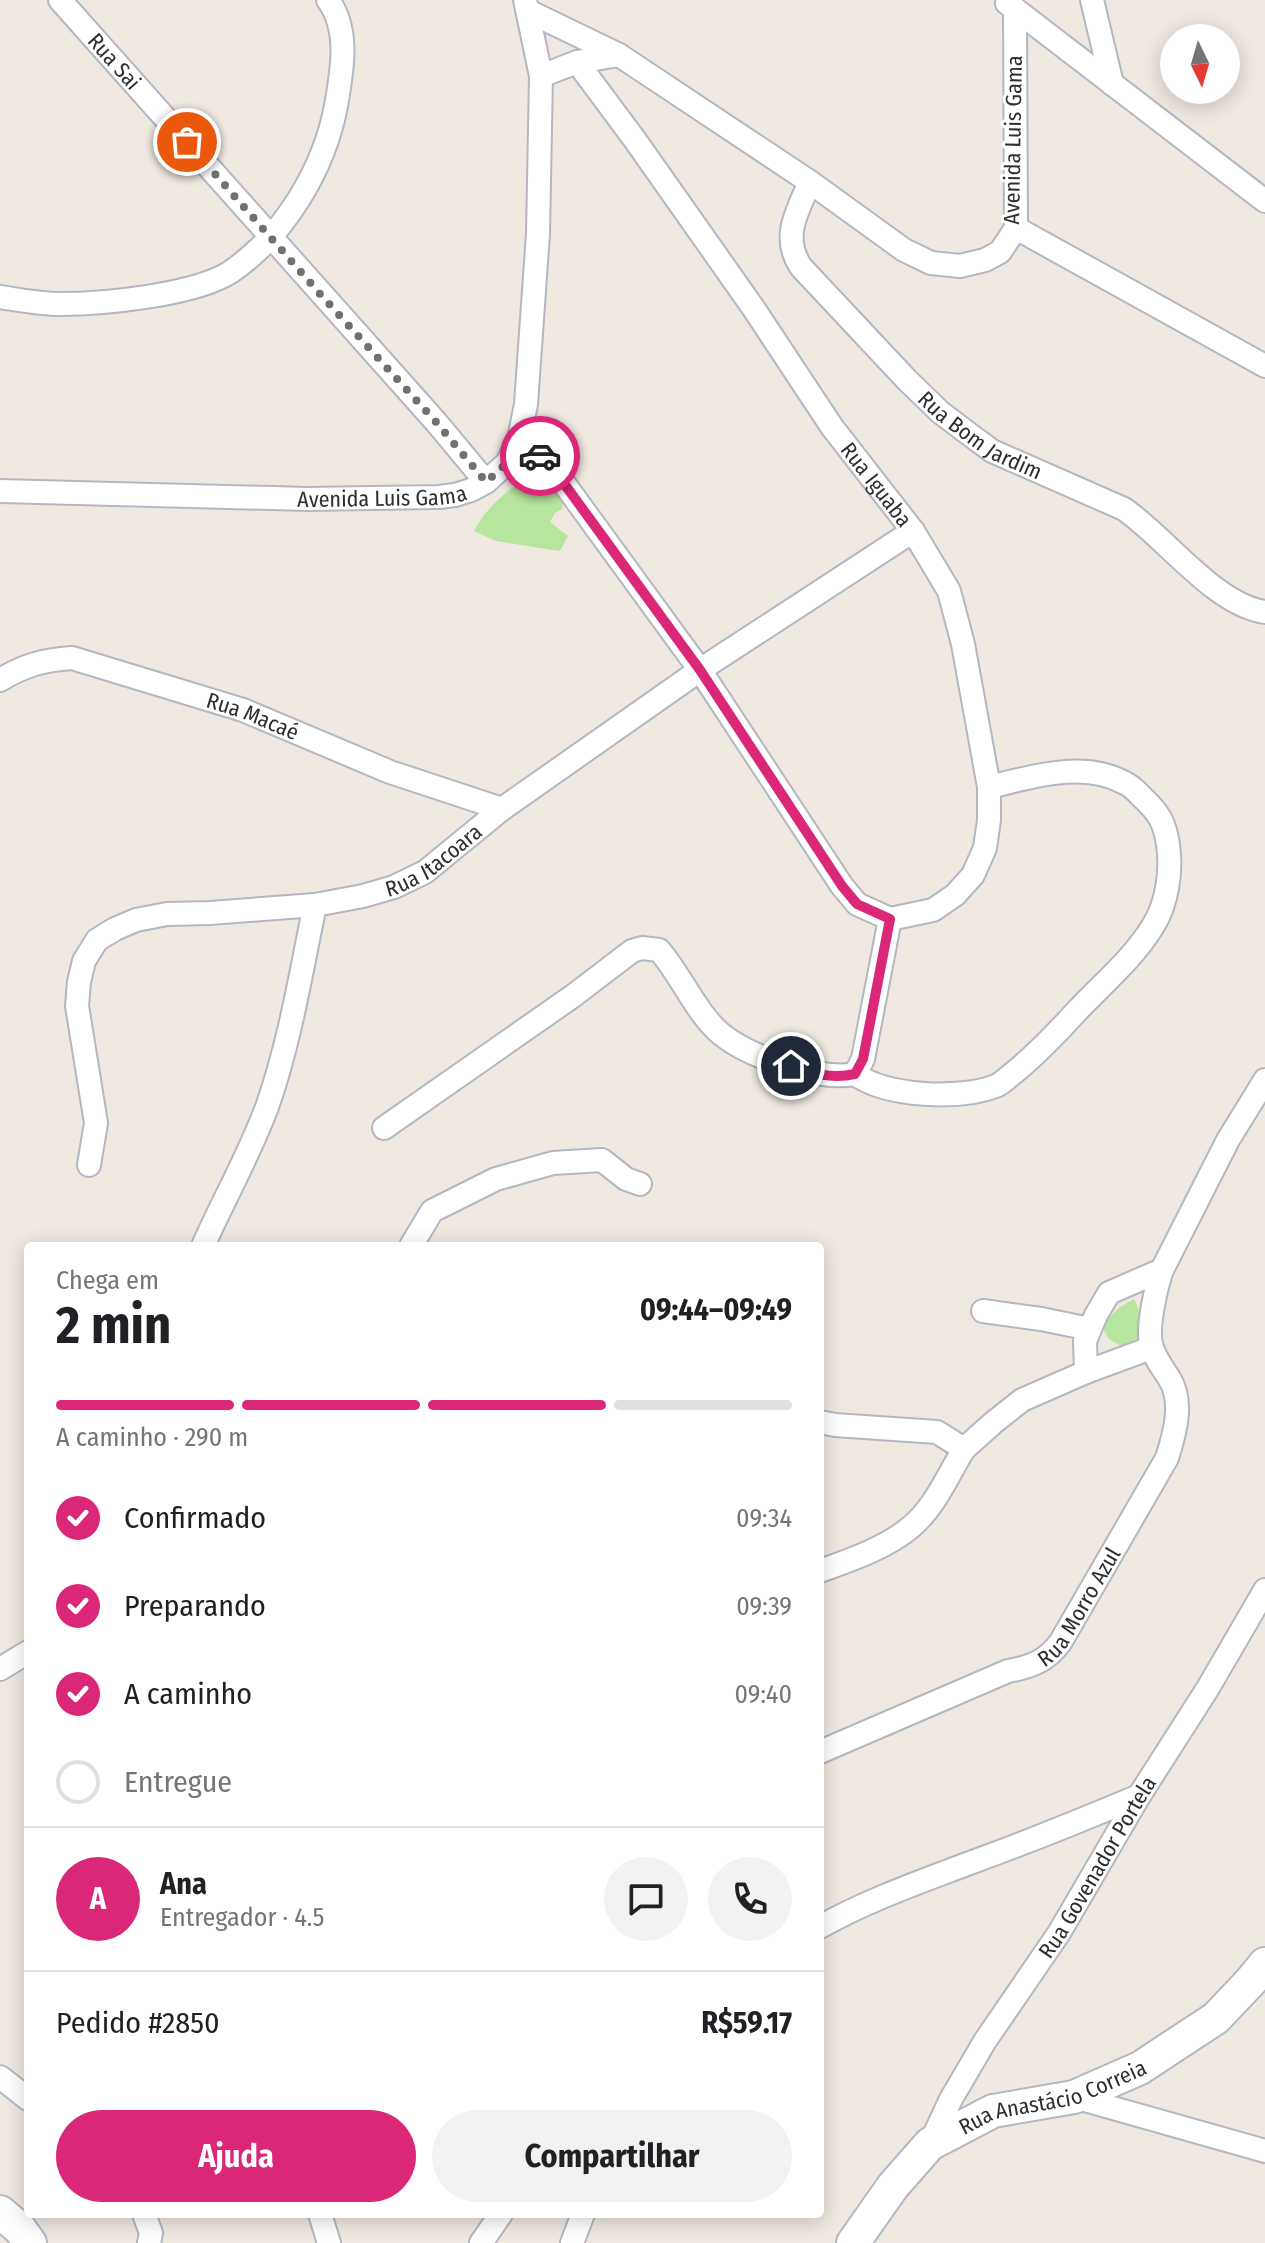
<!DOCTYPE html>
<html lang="pt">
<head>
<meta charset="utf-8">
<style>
  body { margin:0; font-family:"Fira Sans Condensed",sans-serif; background:#f2f2f2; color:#202124; height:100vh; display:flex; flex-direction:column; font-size:30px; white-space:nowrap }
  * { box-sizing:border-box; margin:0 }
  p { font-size:26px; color:#757577 }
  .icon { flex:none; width:44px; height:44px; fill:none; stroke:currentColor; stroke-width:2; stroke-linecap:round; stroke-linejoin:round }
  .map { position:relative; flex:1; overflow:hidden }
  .panel { position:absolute; left:24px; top:1242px; width:800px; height:976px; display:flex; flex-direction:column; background:#fff; border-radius:8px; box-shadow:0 4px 20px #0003 }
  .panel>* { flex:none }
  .needle { width:52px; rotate:175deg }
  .fabs { position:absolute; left:1160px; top:24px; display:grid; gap:16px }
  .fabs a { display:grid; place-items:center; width:80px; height:80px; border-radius:50%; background:#fff; box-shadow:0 4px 20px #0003; font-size:40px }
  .pin { position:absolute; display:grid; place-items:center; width:68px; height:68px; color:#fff; margin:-34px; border:4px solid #fff; border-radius:50%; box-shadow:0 2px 8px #0007 }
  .courier { position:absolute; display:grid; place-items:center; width:80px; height:80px; margin:-40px; border:6px solid #db2777; border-radius:50%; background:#fff; color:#222; box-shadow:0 2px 10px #0007 }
  .headline em { font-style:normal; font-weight:700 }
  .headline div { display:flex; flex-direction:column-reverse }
  .headline { display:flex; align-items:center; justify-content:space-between; height:136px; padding:0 32px }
  h1 { font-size:52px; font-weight:700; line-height:60px }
  .bar { display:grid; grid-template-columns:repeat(4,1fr); gap:12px 8px; align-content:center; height:96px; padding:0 32px }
  .bar i { height:10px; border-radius:6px; background:#e0e0e0 }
  .bar .on { background:#db2777 }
  .bar p { grid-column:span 4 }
  .line { display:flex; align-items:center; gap:20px; padding:0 32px; border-top:2px solid #e0e0e0 }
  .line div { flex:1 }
  .round { display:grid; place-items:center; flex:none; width:84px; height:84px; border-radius:42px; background:#f2f2f2 }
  ol { padding:0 32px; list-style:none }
  li { display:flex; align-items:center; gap:24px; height:88px }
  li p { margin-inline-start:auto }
  li .icon { padding:8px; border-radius:50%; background:#db2777; color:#fff; stroke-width:4 }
  li:last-child { color:#757577 }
  li i { width:44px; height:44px; border:4px solid #e0e0e0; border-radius:50% }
  .action { display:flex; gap:16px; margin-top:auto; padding:16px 32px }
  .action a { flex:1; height:92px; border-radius:48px; background:#db2777; color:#fff; font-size:32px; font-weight:700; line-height:92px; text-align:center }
  .action a+a { background:#f2f2f2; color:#202124 }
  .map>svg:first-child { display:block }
  .green { fill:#b6e59e }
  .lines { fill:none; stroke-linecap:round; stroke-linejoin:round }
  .street-casing { stroke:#b4b7c1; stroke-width:26 }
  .secondary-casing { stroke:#b4b7c1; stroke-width:36 }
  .street { stroke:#fff; stroke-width:22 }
  .secondary { stroke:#fff; stroke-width:32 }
  .done { stroke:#726f6d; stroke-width:8; stroke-dasharray:0 14.4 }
  .route { stroke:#db2777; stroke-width:10 }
  .labels { text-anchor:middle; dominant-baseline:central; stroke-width:6; stroke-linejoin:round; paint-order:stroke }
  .street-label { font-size:22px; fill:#2e2e2e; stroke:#fff }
</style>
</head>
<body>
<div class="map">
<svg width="1265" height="2243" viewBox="0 0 1265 2243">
  <rect width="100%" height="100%" fill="#efe9e1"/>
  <g class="green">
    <path d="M538 474 556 486 564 499 562 509 555 513 550 522 568 536 560 551 496 541 474 531C485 509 514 481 538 474Z"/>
    <path d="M1134 1299 1142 1318 1138 1340 1124 1348 1109 1339 1101 1326 1120 1307Z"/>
  </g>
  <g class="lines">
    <defs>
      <g id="street">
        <path id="s1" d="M60 0 436 422 486 482"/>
        <path d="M1092 0 1112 84"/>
        <path d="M1007 3 1265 201"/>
        <path d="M528 11 619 55"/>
        <path id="s2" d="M577 62 635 140 754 309 832 427 913 531 949 591 963 644 989 787V820L985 848 973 875 955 895 933 910 890 919"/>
        <path d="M541 76 577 62 619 55 810 182 904 250 931 263 960 266 985 260 1000 252 1016 228 1015 9"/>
        <path id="s3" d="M810 182C797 212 781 237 801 267L907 380 940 412 965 431 992 451 1124 509C1166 538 1215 605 1265 612"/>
        <path d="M1016 228 1265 366"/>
        <path d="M0 297C20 300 40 304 60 304 103 304 197 295 232 271 285 234 324 169 336 106 342 71 350 30 328 0"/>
        <path d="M520 434 560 478 700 670 842 886 857 904 890 919"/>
        <path id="s4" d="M0 491 307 499 439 497 455 495 471 490 486 482 508 462 520 434 526 404 538 234 541 76 525 0"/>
        <path id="s5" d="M0 680C25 665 43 660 72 658L243 710 390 772 502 809"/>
        <path d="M855 1074C887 1097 960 1100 996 1086 1001 1084 1006 1079 1011 1075 1035 1056 1055 1035 1076 1012 1102 984 1133 959 1153 926 1167 904 1172 871 1168 845 1165 823 1159 813 1143 798 1138 793 1132 786 1125 783 1083 760 1032 777 989 787"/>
        <path d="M384 1128 573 996 632 951 642 948 659 950C681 975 696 1013 721 1034 749 1057 820 1081 855 1074L863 1059 890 919"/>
        <path id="s6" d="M89 1165 96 1123 77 1006 79 982 84 961 97 940 115 929 136 920 167 914 210 913 315 905 363 896 394 887 425 872 502 809 700 670 913 531"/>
        <path d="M203 1246C224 1199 249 1155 267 1107 290 1042 301 972 315 905"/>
        <path d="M411 1246 432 1211 496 1179 553 1163 602 1160 626 1179 640 1184"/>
        <path d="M983 1311 1041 1319 1090 1329"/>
        <path d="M1086 1372 1085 1341 1096 1315 1109 1293 1162 1270"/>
        <path d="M820 1422 835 1425 937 1432 964 1449 993 1423 1022 1400 1086 1372 1151 1348"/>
        <path d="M820 1571C850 1560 886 1548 911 1527 935 1507 948 1475 964 1449"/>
        <path d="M0 1669 28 1652"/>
        <path id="s7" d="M820 1752 1008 1671C1031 1667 1046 1661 1060 1643L1167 1458C1175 1433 1184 1401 1169 1378 1162 1367 1154 1357 1151 1344 1147 1327 1156 1287 1162 1270L1228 1140 1265 1080"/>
        <path d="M820 1927C866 1901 917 1883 967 1864 1025 1843 1082 1820 1139 1796"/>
        <path d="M0 2077 28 2099"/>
        <path d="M1074 2097 1265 2151"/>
        <path id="s8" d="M930 2144 951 2099 985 2041 1059 1933 1139 1796 1208 1688 1265 1590"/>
        <path d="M144 2214 151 2233 149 2243"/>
        <path d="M320 2214 329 2243"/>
        <path d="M481 2243 501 2214"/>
        <path d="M572 2243 583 2214"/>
      </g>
      <g id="secondary">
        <path d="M0 2212 20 2229 30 2243"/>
        <path id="s9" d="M853 2243 893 2186 930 2144 993 2111 1074 2097 1140 2068 1216 2018 1251 1981 1265 1964"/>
      </g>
    </defs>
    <use href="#street" class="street-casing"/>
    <use href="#secondary" class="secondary-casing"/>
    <use href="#street" class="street"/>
    <use href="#secondary" class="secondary"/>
  </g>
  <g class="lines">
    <path class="done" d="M187 142 321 295 436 422 486 482 508 462 520 434 540 456"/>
    <path class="route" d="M540 456 560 478 700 670 842 886 857 904 890 919 863 1059 855 1074C832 1079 813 1074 791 1066"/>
  </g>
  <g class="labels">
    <g class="street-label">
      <text stroke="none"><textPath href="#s1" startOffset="82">Rua Sai</textPath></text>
      <text transform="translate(1013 140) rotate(-89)">Avenida Luis Gama</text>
      <text stroke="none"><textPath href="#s3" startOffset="338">Rua Bom Jardim</textPath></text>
      <text stroke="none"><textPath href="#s2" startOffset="518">Rua Iguaba</textPath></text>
      <text stroke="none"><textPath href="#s4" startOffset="382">Avenida Luis Gama</textPath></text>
      <text stroke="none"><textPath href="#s5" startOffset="266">Rua Macaé</textPath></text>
      <text stroke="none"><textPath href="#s6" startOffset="584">Rua Itacoara</textPath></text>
      <text stroke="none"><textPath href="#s7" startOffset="306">Rua Morro Azul</textPath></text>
      <text stroke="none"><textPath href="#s8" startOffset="324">Rua Govenador Portela</textPath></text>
      <text stroke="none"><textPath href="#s9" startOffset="258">Rua Anastácio Correia</textPath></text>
    </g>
  </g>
</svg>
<div class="fabs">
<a><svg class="needle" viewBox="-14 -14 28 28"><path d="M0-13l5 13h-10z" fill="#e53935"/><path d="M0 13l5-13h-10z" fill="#757577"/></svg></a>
</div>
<div class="pin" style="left:187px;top:142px;background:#ea580c"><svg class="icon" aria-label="bag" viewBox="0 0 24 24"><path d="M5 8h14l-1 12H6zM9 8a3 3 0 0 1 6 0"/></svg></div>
<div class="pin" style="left:791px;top:1066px;background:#1f2937"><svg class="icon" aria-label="home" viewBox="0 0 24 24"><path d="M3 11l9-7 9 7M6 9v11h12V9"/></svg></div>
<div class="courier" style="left:540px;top:456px"><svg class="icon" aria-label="car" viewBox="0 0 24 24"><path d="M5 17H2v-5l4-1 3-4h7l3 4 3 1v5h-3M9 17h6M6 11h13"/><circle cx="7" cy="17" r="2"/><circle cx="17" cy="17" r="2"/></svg></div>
<section class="panel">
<div class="headline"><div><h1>2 min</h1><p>Chega em</p></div><em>09:44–09:49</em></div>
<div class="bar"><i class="on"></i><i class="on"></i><i class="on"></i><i></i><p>A caminho · 290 m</p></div>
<ol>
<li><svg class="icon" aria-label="check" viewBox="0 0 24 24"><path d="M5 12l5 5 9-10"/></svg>Confirmado<p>09:34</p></li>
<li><svg class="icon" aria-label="check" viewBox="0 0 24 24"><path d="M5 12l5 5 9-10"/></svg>Preparando<p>09:39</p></li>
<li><svg class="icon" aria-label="check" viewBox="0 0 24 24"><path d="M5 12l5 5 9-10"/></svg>A caminho<p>09:40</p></li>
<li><i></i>Entregue</li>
</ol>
<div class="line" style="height:144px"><b class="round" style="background:#db2777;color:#fff">A</b><div><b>Ana</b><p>Entregador · 4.5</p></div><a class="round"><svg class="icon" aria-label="chat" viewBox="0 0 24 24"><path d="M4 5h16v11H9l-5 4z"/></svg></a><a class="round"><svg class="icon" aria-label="phone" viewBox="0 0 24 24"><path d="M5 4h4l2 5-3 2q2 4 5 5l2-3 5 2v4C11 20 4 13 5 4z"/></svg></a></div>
<div class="line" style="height:104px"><div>Pedido #2850</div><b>R$59.17</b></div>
<div class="action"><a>Ajuda</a><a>Compartilhar</a></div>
</section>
</div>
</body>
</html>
